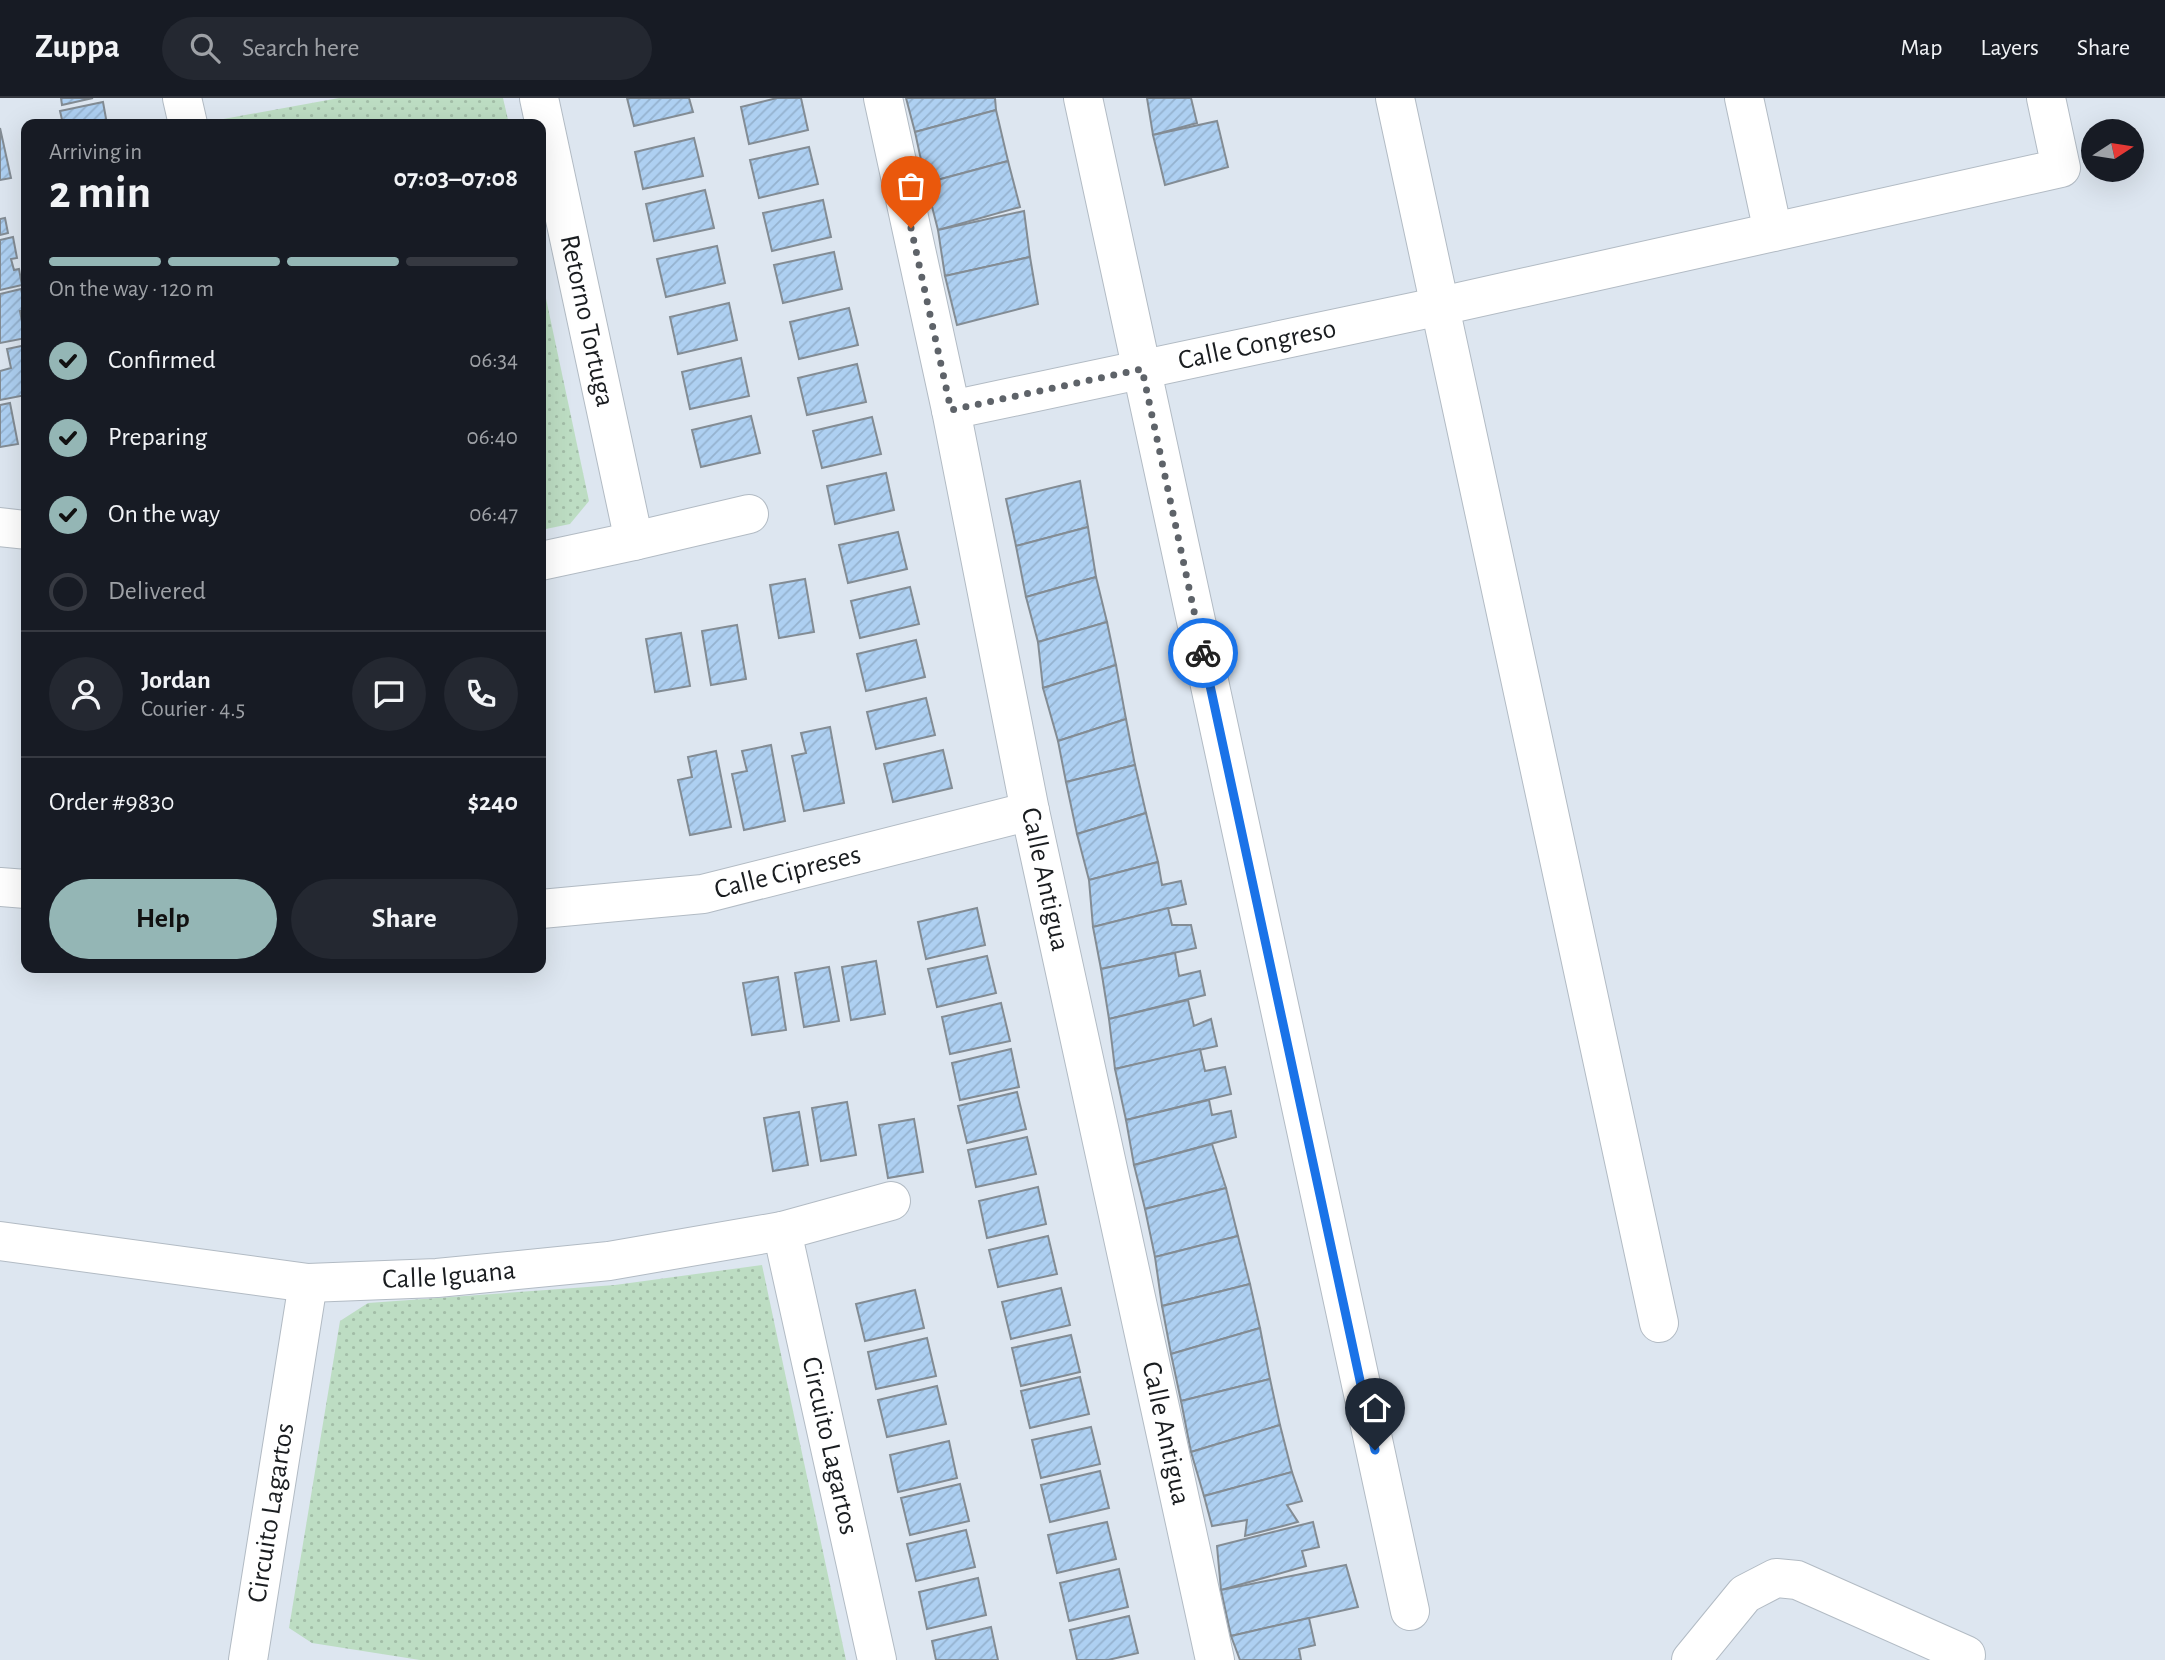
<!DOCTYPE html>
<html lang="en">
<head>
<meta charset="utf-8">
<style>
  body { margin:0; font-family:"Alegreya Sans",sans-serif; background:#242831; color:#f1f3f6; height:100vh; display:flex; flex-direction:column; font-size:26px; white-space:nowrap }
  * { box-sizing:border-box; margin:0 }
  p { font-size:23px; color:#9ea1a6 }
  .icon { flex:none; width:38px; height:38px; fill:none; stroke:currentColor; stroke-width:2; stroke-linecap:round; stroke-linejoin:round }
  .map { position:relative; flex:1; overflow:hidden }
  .sheet { position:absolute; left:21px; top:21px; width:525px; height:854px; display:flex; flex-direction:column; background:#171b24; border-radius:14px; box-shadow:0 7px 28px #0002 }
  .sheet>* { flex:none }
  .needle { width:46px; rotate:78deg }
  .fabs { position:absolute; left:2081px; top:21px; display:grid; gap:14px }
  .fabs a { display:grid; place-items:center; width:63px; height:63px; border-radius:50%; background:#171b24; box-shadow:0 7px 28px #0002; font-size:35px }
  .pin { position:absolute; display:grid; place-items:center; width:60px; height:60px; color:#fff; margin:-72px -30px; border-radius:50% 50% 50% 0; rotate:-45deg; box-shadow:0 0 7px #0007 }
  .pin .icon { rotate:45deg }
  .courier { position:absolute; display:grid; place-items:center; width:70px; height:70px; margin:-35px; border:5px solid #1a73e8; border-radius:50%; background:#fff; color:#222; box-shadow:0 2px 9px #0007 }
  .head em { font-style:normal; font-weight:600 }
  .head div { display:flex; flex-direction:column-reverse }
  .head { display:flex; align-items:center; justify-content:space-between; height:119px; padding:0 28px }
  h1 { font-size:46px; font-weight:600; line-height:52px }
  .bar { display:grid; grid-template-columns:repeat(4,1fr); gap:10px 7px; align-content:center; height:84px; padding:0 28px }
  .bar i { height:9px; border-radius:5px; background:#363941 }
  .bar .active { background:#94b6b5 }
  .bar p { grid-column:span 4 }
  .line { display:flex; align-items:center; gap:18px; padding:0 28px; border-top:2px solid #363941 }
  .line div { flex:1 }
  .round { display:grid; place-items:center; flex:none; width:74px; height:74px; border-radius:37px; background:#242831 }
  ol { padding:0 28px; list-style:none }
  li { display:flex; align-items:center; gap:21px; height:77px }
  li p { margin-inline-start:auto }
  li .icon { padding:7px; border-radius:50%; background:#94b6b5; color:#111; stroke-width:4 }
  li:last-child { color:#9ea1a6 }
  li i { width:38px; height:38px; border:4px solid #363941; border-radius:50% }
  .cta { display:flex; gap:14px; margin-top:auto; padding:14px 28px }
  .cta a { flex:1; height:80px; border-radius:42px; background:#94b6b5; color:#111; font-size:28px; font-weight:600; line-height:80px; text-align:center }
  .cta a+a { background:#242831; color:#f1f3f6 }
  header { display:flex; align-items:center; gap:42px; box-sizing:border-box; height:98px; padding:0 35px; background:#171b24; border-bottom:2px solid #363941 }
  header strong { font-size:33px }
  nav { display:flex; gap:38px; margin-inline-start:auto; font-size:24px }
  .search { width:490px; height:63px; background:#242831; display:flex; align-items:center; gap:18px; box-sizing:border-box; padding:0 24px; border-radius:38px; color:#9ea1a6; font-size:26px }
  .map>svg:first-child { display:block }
  .green { fill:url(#green-dots) }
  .building { fill:url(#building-hatch); stroke:#838c94; stroke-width:2 }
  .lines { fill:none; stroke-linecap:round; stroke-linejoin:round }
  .minor-casing { stroke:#b2bbc4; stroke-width:40 }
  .minor { stroke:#fff; stroke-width:38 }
  .done { stroke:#5e6369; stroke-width:7; stroke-dasharray:0 12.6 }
  .route { stroke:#1a73e8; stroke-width:9 }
  .labels { text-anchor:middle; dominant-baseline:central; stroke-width:5; stroke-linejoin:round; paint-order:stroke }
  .street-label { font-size:28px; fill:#1a1d20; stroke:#eaf3fd }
</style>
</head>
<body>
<header>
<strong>Zuppa</strong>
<div class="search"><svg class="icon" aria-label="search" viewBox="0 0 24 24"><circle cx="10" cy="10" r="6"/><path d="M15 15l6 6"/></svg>Search here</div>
<nav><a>Map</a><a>Layers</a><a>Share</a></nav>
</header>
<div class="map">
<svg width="2165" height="1562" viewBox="0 0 2165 1562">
  <defs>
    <pattern id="green-dots" width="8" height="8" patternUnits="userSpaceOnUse" patternTransform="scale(1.75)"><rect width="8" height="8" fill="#bdddc3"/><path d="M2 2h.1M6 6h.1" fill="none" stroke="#a2bda7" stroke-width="1.8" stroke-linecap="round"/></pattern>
    <pattern id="building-hatch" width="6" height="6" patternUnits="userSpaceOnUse" patternTransform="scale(1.75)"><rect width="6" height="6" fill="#aed0f2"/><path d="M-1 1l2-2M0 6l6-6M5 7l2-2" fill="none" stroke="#95b2cf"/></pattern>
  </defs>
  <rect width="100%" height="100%" fill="#dde6f0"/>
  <g class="green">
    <path d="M339 0H503L509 26H219L218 22Z"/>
    <path d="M541 177 589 403 570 426 541 432Z"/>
    <path d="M762 1167 846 1562H420L312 1545 289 1530 340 1223 368 1205 615 1187Z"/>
  </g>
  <g class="building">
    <path d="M61 0H93L62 7Z"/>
    <path d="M627 0H689L693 14 634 28Z"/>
    <path d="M777 0H801L808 32 749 46 741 9Z"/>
    <path d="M906 0H995L996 12 915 34Z"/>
    <path d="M1147 0H1191L1197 25 1153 37Z"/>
    <path d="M103 4 107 26H63L60 13Z"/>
    <path d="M996 12 1008 63 926 85 915 34Z"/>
    <path d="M1217 23 1228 69 1165 87 1153 37Z"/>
    <path d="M0 30 11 80 0 82Z"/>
    <path d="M694 40 703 78 643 91 635 54Z"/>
    <path d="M809 49 818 86 759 100 750 62Z"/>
    <path d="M1008 63 1020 109 938 132 926 85Z"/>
    <path d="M705 92 714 130 654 143 646 106Z"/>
    <path d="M823 102 831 139 772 153 763 115Z"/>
    <path d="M1024 113 1030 159 945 178 938 132Z"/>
    <path d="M5 120 8 135 0 137V121Z"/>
    <path d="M13 139 17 160 11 161 14 172 19 171 22 187 0 192V142Z"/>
    <path d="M717 148 725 185 666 199 657 161Z"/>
    <path d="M834 154 842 191 783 205 774 167Z"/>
    <path d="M1030 159 1038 206 957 227 945 178Z"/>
    <path d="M21 191 26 212 20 213 22 224 26 223V240L0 245V196Z"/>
    <path d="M729 205 737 242 678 256 670 219Z"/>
    <path d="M849 210 858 247 799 261 790 224Z"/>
    <path d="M26 247V297L0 302V273L11 270 7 251Z"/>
    <path d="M741 260 749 298 690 311 682 274Z"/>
    <path d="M857 266 866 304 807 317 798 280Z"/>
    <path d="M10 305 18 346 0 349V307Z"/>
    <path d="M751 318 760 355 701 369 692 332Z"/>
    <path d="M872 319 881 356 822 370 813 333Z"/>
    <path d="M886 375 894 412 835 426 827 388Z"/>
    <path d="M1080 383 1088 429 1016 448 1006 401Z"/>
    <path d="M1088 429 1096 479 1026 499 1016 448Z"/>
    <path d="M898 434 907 471 848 485 839 447Z"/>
    <path d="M1096 479 1107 524 1038 544 1026 499Z"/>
    <path d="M805 481 814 534 779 540 770 487Z"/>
    <path d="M910 489 919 526 860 540 851 503Z"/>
    <path d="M1107 524 1116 567 1043 590 1038 544Z"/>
    <path d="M737 527 746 581 711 587 702 533Z"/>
    <path d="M681 535 690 588 655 594 646 541Z"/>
    <path d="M916 542 925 579 866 593 857 556Z"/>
    <path d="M1116 567 1126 621 1058 643 1043 590Z"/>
    <path d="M926 600 935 637 876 651 867 614Z"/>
    <path d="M1126 621 1135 667 1066 684 1058 643Z"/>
    <path d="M830 629 844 705 804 713 792 658 806 655 801 635Z"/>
    <path d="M771 647 785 723 744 732 732 676 747 673 742 653Z"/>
    <path d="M943 652 952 690 893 704 884 666Z"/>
    <path d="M716 653 731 729 690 737 678 682 692 679 688 659Z"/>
    <path d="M1135 667 1146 715 1077 736 1066 684Z"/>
    <path d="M1146 715 1158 764 1089 782 1077 736Z"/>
    <path d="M1158 764 1162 787 1181 783 1186 806 1093 829 1089 782Z"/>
    <path d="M977 810 985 847 926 861 918 824Z"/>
    <path d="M1168 810 1172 827H1191L1196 850 1101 871 1093 829Z"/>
    <path d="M1175 855 1179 878 1200 873 1205 897 1109 921 1101 871Z"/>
    <path d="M987 858 996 895 937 909 928 871Z"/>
    <path d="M876 863 885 916 851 922 842 869Z"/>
    <path d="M829 869 839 923 804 929 795 875Z"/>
    <path d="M778 879 786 932 752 937 743 885Z"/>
    <path d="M1188 902 1194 928 1211 921 1217 948 1115 971 1109 921Z"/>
    <path d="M1001 905 1010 943 950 956 942 919Z"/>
    <path d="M1011 951 1019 989 960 1002 952 965Z"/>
    <path d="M1200 951 1205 973 1225 969 1231 996 1126 1022 1115 971Z"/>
    <path d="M1017 994 1026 1031 967 1045 958 1008Z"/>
    <path d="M1209 1002 1212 1017 1231 1013 1236 1039 1134 1067 1126 1022Z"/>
    <path d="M847 1004 856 1057 821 1063 812 1010Z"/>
    <path d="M799 1014 808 1067 773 1073 764 1020Z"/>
    <path d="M914 1021 923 1074 888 1080 879 1027Z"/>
    <path d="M1027 1039 1036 1076 976 1089 968 1052Z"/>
    <path d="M1212 1046 1226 1090 1145 1111 1134 1067Z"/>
    <path d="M1038 1089 1046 1126 987 1140 979 1103Z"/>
    <path d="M1226 1090 1238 1138 1155 1159 1145 1111Z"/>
    <path d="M1048 1138 1057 1176 998 1189 989 1152Z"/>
    <path d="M1238 1138 1250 1186 1162 1208 1155 1159Z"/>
    <path d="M1250 1186 1260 1230 1171 1256 1162 1208Z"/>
    <path d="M1061 1190 1070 1227 1011 1241 1002 1204Z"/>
    <path d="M915 1192 924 1230 865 1243 856 1206Z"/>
    <path d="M1260 1230 1270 1281 1181 1303 1171 1256Z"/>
    <path d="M1071 1237 1080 1274 1021 1288 1012 1250Z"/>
    <path d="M927 1240 936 1278 876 1291 868 1254Z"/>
    <path d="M1080 1279 1089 1316 1030 1330 1021 1293Z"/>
    <path d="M1270 1281 1280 1327 1191 1354 1181 1303Z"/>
    <path d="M937 1288 946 1326 887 1339 878 1302Z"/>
    <path d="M1280 1327 1292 1374 1204 1398 1191 1354Z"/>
    <path d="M1091 1329 1100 1366 1041 1380 1032 1342Z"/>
    <path d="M949 1343 957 1380 898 1394 890 1357Z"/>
    <path d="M1100 1373 1109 1410 1050 1424 1041 1387Z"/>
    <path d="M1292 1374 1302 1403 1287 1407 1298 1424 1245 1438 1247 1422 1212 1428 1204 1398Z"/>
    <path d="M960 1386 969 1423 910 1437 901 1400Z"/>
    <path d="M1107 1424 1116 1461 1057 1475 1048 1437Z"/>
    <path d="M1313 1424 1319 1449 1302 1453 1306 1468 1221 1492 1217 1448Z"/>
    <path d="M966 1432 975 1469 916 1483 907 1446Z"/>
    <path d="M1346 1467 1358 1509 1231 1538 1221 1492Z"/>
    <path d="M1119 1471 1128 1509 1069 1523 1060 1485Z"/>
    <path d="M978 1480 986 1517 927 1531 919 1494Z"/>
    <path d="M1129 1518 1138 1555 1108 1562H1077L1070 1532Z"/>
    <path d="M1309 1520 1315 1547 1299 1551 1301 1562H1240L1231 1538Z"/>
    <path d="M991 1529 998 1562H936L932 1543Z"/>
  </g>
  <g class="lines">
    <defs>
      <g id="minor">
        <path d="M182 0 188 26"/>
        <path id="s1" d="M539 0 634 443"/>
        <path id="s2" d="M883 0 951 312 1030 713 1215 1562"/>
        <path d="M1083 0 1410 1513"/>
        <path d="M1395 0 1659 1225"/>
        <path d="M1744 0 1773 134"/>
        <path id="s3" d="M951 312 1441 208 2061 70 2046 0"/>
        <path d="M0 429 26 432"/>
        <path d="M541 463 634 443 749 416"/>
        <path d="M0 789 26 791"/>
        <path id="s4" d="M541 811 703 796 1030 713"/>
        <path id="s5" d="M782 1133 877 1562"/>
        <path id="s6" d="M0 1143 308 1185 437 1180 609 1163 782 1133 891 1103"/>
        <path id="s7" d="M248 1562 308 1185"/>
        <path d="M1691 1562 1745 1496 1776 1480 1797 1482 1966 1557 1964 1562"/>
      </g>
    </defs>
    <use href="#minor" class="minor-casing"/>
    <use href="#minor" class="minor"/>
  </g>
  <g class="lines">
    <path class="done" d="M911 130 951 312 1142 271 1203 555"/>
    <path class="route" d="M1203 555 1375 1352"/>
  </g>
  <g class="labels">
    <g class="street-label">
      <text stroke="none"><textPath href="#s1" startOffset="228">Retorno Tortuga</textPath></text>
      <text stroke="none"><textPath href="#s3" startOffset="313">Calle Congreso</textPath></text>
      <text stroke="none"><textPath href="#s4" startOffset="250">Calle Cipreses</textPath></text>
      <text stroke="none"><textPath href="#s2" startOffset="798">Calle Antigua</textPath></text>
      <text stroke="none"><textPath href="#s6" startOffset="452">Calle Iguana</textPath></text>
      <text stroke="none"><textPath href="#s2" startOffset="1365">Calle Antigua</textPath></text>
      <text stroke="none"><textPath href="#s5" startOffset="220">Circuito Lagartos</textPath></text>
      <text stroke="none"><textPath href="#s7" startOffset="149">Circuito Lagartos</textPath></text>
    </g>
  </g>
</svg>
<div class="fabs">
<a><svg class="needle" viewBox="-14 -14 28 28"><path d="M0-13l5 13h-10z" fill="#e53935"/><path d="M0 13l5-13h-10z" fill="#9ea1a6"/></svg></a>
</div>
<div class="pin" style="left:911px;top:130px;background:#ea580c"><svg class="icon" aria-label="bag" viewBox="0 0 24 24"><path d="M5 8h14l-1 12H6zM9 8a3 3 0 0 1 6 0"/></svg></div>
<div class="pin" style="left:1375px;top:1352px;background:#1f2937"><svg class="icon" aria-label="home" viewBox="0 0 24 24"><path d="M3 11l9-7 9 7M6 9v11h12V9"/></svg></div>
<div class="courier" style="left:1203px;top:555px"><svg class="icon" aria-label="bike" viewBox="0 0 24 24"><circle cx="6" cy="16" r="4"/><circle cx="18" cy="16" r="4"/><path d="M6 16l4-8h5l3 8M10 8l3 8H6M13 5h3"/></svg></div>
<section class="sheet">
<div class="head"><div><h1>2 min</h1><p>Arriving in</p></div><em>07:03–07:08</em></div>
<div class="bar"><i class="active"></i><i class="active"></i><i class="active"></i><i></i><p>On the way · 120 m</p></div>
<ol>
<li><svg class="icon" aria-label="check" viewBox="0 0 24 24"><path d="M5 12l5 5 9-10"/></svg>Confirmed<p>06:34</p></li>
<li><svg class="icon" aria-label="check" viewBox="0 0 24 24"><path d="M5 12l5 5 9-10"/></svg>Preparing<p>06:40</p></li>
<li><svg class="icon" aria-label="check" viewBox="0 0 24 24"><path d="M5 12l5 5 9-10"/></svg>On the way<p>06:47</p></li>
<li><i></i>Delivered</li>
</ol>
<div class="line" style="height:126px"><a class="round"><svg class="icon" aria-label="person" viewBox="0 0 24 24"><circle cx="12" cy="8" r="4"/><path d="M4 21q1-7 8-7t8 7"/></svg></a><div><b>Jordan</b><p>Courier · 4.5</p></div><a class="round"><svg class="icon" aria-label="chat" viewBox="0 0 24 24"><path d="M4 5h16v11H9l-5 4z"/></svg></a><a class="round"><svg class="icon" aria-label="phone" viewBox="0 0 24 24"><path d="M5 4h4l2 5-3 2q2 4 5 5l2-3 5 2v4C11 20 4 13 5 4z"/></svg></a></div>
<div class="line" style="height:91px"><div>Order #9830</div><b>$240</b></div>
<div class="cta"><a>Help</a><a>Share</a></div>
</section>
</div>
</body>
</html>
